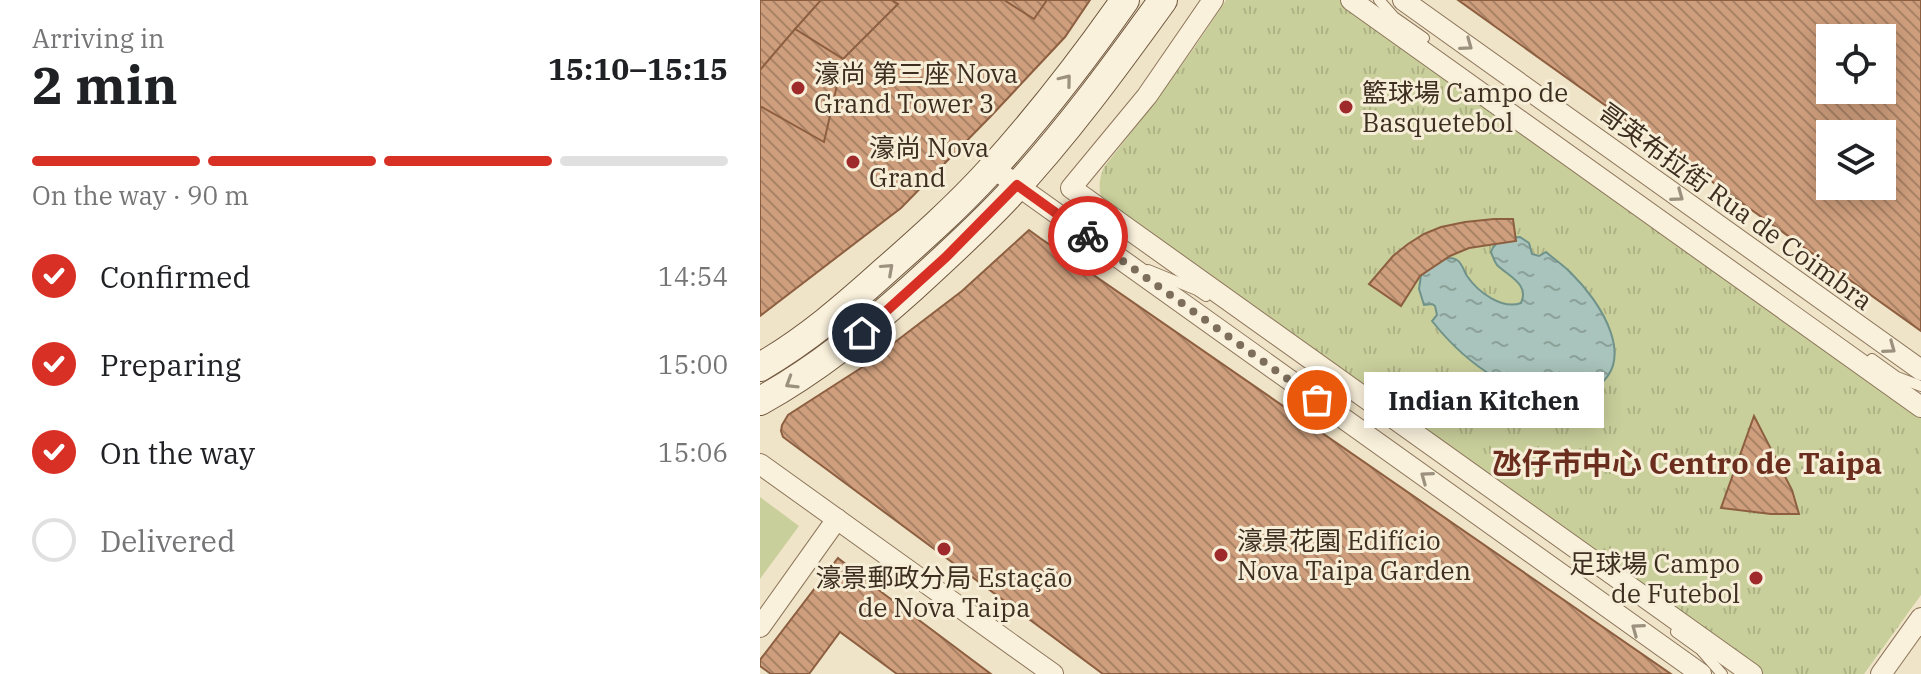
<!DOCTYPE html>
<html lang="en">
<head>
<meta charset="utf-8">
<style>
  body { margin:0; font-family:"IBM Plex Serif","Noto Sans SC",serif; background:#f6f6f6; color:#202124; height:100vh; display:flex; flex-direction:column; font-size:30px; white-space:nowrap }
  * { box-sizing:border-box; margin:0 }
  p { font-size:26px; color:#757577 }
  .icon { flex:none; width:44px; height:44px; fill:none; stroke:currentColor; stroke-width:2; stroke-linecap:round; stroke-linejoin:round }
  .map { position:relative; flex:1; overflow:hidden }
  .side { display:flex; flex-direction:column; background:#fff; width:760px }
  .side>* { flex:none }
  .buttons { position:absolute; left:1056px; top:24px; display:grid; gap:16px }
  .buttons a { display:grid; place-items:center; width:80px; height:80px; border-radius:0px; background:#fff; box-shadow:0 4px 20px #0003; font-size:40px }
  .pin { position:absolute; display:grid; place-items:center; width:68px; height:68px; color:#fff; margin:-34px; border:4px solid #fff; border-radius:50%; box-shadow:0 2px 8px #0007 }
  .courier { position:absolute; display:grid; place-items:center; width:80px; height:80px; margin:-40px; border:6px solid #d93025; border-radius:50%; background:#fff; color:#222; box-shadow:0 2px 10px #0007 }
  .bubble { position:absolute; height:56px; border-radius:0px; background:#fff; box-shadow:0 4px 20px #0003; font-size:26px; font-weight:700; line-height:56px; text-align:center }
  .head em { font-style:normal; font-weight:700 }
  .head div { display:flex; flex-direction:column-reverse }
  .head { display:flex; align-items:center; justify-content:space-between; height:136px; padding:0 32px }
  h1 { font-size:52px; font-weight:700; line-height:60px }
  .bar { display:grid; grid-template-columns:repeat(4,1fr); gap:12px 8px; align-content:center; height:96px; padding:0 32px }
  .bar i { height:10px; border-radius:6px; background:#e0e0e0 }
  .bar .active { background:#d93025 }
  .bar p { grid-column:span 4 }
  ol { padding:0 32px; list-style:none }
  li { display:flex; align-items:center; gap:24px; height:88px }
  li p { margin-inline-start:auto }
  li .icon { padding:8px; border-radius:50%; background:#d93025; color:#fff; stroke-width:4 }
  li:last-child { color:#757577 }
  li i { width:44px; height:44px; border:4px solid #e0e0e0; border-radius:50% }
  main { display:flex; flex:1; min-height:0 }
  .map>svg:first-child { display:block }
  .grass { fill:#c9cf9b }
  .park { fill:url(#park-tufts) }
  .water { fill:url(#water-ripples); stroke:#6f938a; stroke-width:2 }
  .building { fill:url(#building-back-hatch); stroke:#8d5f41; stroke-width:2; fill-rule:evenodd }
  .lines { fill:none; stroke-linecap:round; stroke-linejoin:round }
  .lane-casing { stroke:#8d765c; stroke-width:12 }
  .street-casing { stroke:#8d765c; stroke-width:22 }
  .secondary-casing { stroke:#6f573f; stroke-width:30 }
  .lane { stroke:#faf1dc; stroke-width:10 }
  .street { stroke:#faf1dc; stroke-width:20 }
  .secondary { stroke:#faf1dc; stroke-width:28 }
  .oneway { stroke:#9c907e }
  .done { stroke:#7c6e5b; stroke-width:8; stroke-dasharray:0 14.4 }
  .route { stroke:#d93025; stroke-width:10 }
  .poi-dot { fill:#9e2a2b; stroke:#f7eed8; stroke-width:3 }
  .labels { text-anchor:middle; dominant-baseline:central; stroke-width:6; stroke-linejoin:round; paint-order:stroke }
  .poi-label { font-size:26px; fill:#3d2e20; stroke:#f7eed8; text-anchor:start }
  .street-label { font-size:26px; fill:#3d2e20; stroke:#f7eed8 }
  .quarter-label { font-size:30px; font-weight:bold; fill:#6b2e1e; stroke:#f7eed8 }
</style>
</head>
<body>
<main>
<section class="side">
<div class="head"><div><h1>2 min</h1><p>Arriving in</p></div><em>15:10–15:15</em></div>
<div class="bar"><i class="active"></i><i class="active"></i><i class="active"></i><i></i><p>On the way · 90 m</p></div>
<ol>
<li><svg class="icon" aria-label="check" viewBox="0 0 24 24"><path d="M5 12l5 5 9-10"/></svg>Confirmed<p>14:54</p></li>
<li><svg class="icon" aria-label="check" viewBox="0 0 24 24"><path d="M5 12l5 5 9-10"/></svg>Preparing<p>15:00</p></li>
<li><svg class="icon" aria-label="check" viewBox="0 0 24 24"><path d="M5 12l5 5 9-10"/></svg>On the way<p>15:06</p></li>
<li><i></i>Delivered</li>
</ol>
</section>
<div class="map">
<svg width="1161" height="674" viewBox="0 0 1161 674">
  <defs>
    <pattern id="park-tufts" width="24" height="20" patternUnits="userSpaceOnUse" patternTransform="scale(2)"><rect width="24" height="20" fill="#c9cf9b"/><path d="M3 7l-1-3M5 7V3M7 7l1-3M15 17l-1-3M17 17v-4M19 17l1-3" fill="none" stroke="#aeb285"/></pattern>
    <pattern id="water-ripples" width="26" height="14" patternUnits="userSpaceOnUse" patternTransform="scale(2)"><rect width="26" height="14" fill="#a9c4bc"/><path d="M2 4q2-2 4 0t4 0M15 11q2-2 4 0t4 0" fill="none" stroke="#8ba098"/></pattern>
    <pattern id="building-back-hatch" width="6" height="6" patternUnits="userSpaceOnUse" patternTransform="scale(2)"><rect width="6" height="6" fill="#cf9f7d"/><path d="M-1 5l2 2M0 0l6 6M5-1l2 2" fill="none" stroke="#a98266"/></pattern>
  </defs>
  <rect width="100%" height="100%" fill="#f0e4c8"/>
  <path class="grass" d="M0 497 39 526 0 579Z"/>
  <path class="park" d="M466 0H586L1161 411V595L1104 674H997L342 201C338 188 339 179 344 167 387 113 429 58 466 0Z"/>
  <path class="water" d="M760 237 769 243 772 254 779 256 786 252C794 259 803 265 810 272 840 301 883 365 828 392L822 389 818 395C759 404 707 365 672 321L677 315 675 306 672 304 664 305 659 289 661 275 685 258C689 258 693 257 697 260 702 263 704 271 707 276 718 292 742 310 761 303 770 284 748 276 737 265 734 261 733 257 731 252 735 239 748 238 760 237Z"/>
  <g class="building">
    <path d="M0 0H330L305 37 231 116 141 208 0 316Z"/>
    <path d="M61 0H131L138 4 83 59 35 29Z"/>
    <path d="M244 0H287L274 19Z"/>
    <path d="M698 0H1161V331ZM1070 38H1122V90H1070ZM1070 134H1122V186H1070Z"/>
    <path d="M35 29 83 59 64 142 0 106V70Z"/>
    <path d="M734 219H753L756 241 709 248 690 256 660 276 641 306 609 284 633 256 648 244 664 234 681 227 705 222Z"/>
    <path d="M269 230 280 238 911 674H343L23 437 21 431 22 425 28 415 101 368 202 291Z"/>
    <path d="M994 416 1032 490 1039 514H1011L961 508Z"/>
    <path d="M78 558 124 594 231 674H137L80 632 49 674H11L0 666V660Z"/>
  </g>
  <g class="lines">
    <defs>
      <g id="lane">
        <path d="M619 0 634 17 664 38"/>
        <path d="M388 270 437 290 446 296"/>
        <path d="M1112 359 1137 377 1161 386"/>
        <path d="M916 632 941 650 962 674"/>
      </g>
      <g id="street">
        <path d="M453 0 387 96 311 188 992 674"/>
        <path d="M591 0 1161 407"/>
        <path d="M643 0 1161 370"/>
        <path d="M233 168 941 674"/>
        <path d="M0 464 293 674"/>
        <path d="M0 627 77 519"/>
        <path d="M1121 674 1161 618"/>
      </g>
      <g id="secondary">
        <path d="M0 367C47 340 86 306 126 270 161 239 197 207 228 173 278 118 323 60 365 0"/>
        <path d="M0 401C56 370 104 331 151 289 184 259 217 229 248 196 305 135 354 68 403 0"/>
      </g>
    </defs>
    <use href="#lane" class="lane-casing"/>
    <use href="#street" class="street-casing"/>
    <use href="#secondary" class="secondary-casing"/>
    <use href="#lane" class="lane"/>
    <use href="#street" class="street"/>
    <use href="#secondary" class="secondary"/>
  </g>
  <defs><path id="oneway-chevron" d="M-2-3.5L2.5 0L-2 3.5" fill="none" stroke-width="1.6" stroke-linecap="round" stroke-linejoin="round" transform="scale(2)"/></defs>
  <g class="oneway">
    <use href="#oneway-chevron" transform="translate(707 45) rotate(36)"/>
    <use href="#oneway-chevron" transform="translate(306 80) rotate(-51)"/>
    <use href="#oneway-chevron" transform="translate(918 196) rotate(36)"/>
    <use href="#oneway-chevron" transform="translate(128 269) rotate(-42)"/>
    <use href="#oneway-chevron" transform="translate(1130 348) rotate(36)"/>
    <use href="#oneway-chevron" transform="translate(31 383) rotate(148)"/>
    <use href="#oneway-chevron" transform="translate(666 477) rotate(-144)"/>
    <use href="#oneway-chevron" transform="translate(877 629) rotate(-144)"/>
  </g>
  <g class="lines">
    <path class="done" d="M328 236 557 400"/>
    <path class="route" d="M102 333 186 257 257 185 328 236"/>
  </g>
  <g class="poi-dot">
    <circle cx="38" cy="88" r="8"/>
    <circle cx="586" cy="107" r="8"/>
    <circle cx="93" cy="162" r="8"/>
    <circle cx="184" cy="549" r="8"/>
    <circle cx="461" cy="555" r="8"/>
    <circle cx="996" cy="578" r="8"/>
  </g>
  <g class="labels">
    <g class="poi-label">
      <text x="54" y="73">濠尚 第三座 Nova<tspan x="54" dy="30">Grand Tower 3</tspan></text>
      <text x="602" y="92">籃球場 Campo de<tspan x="602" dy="30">Basquetebol</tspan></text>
      <text x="109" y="147">濠尚 Nova<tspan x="109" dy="30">Grand</tspan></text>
      <text x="477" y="540">濠景花園 Edifício<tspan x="477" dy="30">Nova Taipa Garden</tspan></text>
      <text x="980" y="563" text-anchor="end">足球場 Campo<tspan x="980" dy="30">de Futebol</tspan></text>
      <text x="184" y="577" text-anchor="middle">濠景郵政分局 Estação<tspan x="184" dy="30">de Nova Taipa</tspan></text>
    </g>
    <g class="street-label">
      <text transform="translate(976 206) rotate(36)">哥英布拉街 Rua de Coimbra</text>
    </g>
    <g class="quarter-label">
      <text x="927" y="462">氹仔市中心 Centro de Taipa</text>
    </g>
  </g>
</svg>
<div class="buttons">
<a><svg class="icon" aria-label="locate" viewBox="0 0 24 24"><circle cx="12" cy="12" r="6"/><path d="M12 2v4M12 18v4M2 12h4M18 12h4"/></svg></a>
<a><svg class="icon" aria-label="layers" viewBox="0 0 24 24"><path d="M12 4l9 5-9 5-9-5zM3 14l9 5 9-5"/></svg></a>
</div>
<div class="pin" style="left:557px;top:400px;background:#ea580c"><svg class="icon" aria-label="bag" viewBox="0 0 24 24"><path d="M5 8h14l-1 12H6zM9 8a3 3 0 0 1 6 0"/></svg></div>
<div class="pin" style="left:102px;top:333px;background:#1f2937"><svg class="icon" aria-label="home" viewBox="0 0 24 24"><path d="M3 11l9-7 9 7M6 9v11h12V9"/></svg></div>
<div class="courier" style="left:328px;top:236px"><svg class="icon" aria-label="bike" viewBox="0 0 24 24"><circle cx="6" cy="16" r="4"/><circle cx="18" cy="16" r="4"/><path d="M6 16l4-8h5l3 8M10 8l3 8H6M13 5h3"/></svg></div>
<div class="bubble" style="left:604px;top:372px;width:240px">Indian Kitchen</div>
</div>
</main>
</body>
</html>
